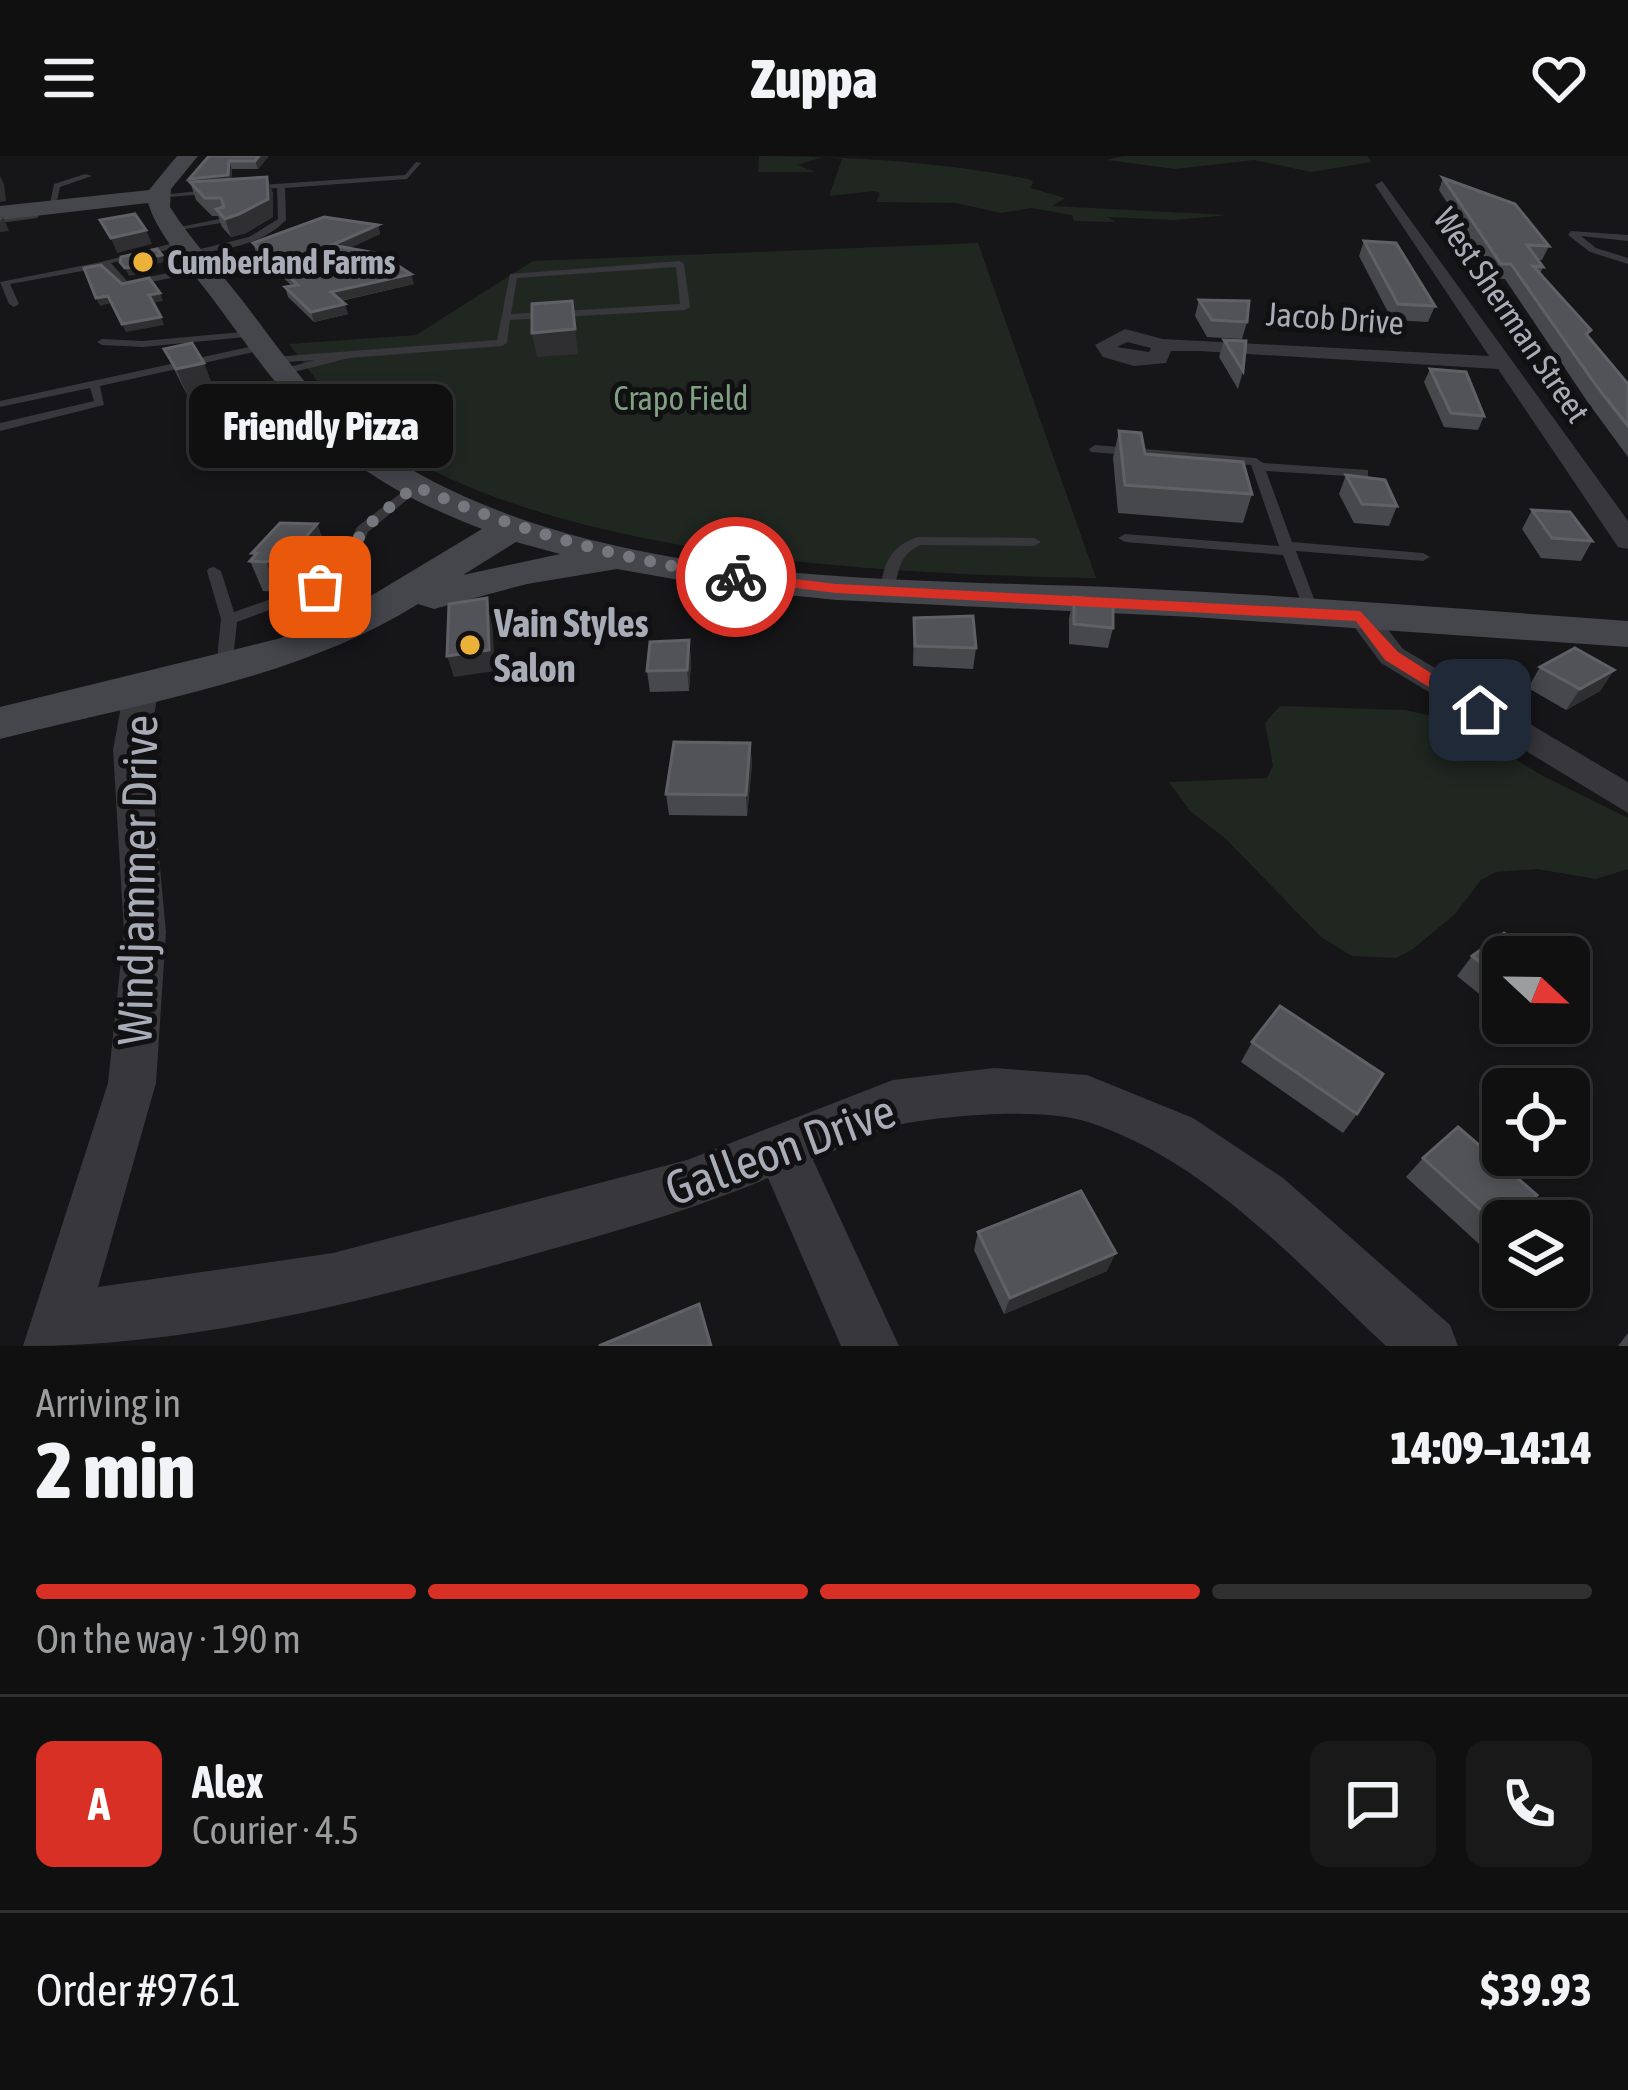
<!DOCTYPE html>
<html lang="en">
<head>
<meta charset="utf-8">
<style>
  body { margin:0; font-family:"Asap Condensed",sans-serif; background:#19191a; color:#f1f3f6; height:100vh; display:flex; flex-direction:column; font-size:45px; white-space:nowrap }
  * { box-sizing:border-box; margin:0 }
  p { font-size:39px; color:#9c9d9f }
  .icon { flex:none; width:66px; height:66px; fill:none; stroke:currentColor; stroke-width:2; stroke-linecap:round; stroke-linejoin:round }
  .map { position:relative; height:1190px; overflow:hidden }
  .drawer { display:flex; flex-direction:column; background:#101011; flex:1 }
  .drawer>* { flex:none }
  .needle { width:78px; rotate:112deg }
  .tools { position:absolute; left:1482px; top:780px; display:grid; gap:24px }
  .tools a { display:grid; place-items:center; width:108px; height:108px; border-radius:18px; background:#101011; box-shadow:0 6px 18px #0003,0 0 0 3px #303031; font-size:60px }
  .pin { position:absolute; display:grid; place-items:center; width:102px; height:102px; color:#fff; margin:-51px; border-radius:24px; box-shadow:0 6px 18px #0006 }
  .courier { position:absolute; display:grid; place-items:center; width:120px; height:120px; margin:-60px; border:9px solid #d93025; border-radius:50%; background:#fff; color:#222; box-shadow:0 3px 15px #0007 }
  .bubble { position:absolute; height:84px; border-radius:18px; background:#101011; box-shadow:0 6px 18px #0003,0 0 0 3px #303031; font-size:39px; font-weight:800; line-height:84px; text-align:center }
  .head em { font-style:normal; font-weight:800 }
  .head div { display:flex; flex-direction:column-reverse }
  .head { display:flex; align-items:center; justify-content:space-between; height:204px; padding:0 36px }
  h1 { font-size:78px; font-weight:800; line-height:90px }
  .bar { display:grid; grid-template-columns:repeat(4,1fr); gap:18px 12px; align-content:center; height:144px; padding:0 36px }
  .bar i { height:15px; border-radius:9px; background:#303031 }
  .bar .on { background:#d93025 }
  .bar p { grid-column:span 4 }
  .line { display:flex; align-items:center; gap:30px; padding:0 36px; border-top:3px solid #303031 }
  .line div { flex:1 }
  .round { display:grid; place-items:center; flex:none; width:126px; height:126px; border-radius:18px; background:#19191a }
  header { display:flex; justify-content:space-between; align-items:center; height:156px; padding:0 36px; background:#101011; font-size:54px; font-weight:800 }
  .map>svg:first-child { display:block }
  .green { fill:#202721 }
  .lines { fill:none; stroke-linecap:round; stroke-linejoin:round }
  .lane { fill:#37373c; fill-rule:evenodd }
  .street { fill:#37373c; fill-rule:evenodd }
  .secondary { fill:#45464c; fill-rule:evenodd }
  .wall { fill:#47484c }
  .shaded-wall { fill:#2f2f32 }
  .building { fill:#525358; stroke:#5f6166; stroke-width:3 }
  .route { fill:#d93025 }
  .done { stroke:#75777f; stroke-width:12; stroke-dasharray:0 21.6 }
  .poi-dot { fill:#ecb139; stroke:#111012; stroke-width:4.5 }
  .labels { text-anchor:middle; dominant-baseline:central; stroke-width:10; stroke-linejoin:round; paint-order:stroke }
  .far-poi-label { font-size:33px; font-weight:bold; fill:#a8acb7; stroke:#111012; text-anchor:start }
  .far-street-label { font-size:33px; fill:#a8acb7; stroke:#111012 }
  .far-park-label { font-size:33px; fill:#7fa182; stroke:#111012 }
  .poi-label { font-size:39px; font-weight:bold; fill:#a8acb7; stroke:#111012; text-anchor:start }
  .near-street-label { font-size:48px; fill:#a8acb7; stroke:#111012 }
</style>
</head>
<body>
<header><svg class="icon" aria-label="menu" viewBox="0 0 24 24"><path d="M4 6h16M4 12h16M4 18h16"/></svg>Zuppa<svg class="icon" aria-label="heart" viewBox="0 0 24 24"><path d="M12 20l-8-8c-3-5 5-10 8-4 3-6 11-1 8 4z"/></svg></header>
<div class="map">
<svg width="1628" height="1190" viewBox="0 0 1628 1190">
  <rect width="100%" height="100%" fill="#161517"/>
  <g class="green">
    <path d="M759 0C850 0 940 6 1028 23L1033 25 1031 32 1065 42 1052 50 1228 59 1174 64 1107 61 1116 66 1074 65 1072 59 1031 52 1001 57 956 47 876 46 880 37 875 35 829 40 842 3 823 1 798 9 815 16H758Z"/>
    <path d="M1123 0H1367L1372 6 1311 16 1254 4 1175 13 1107 4Z"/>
    <path d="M978 87 1096 422C885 418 532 403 361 270 332 248 312 217 289 188L416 179 533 105Z"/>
    <path d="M1280 550 1405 554 1451 564 1543 620 1628 662V713L1596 723 1537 713 1496 716 1481 724 1455 758 1413 793 1396 802 1352 800 1321 781 1226 683 1190 655 1169 626 1267 622 1273 610 1265 567Z"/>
  </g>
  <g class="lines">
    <g class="lane">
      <path d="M416 6 421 7 407 23 285 32 286 64C261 90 226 92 192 99L188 96 249 81 278 63 277 32 250 34 247 30 405 19Z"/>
      <path d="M85 18 92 20 60 31 56 50 49 52 54 28Z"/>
      <path d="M217 33 220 37 156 42 152 40Z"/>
      <path d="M40 58 37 62 0 67V63Z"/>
      <path d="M224 62 227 66 174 75 170 73Z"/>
      <path d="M1571 75 1628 79V85L1581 80 1596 92 1628 102V108L1590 96 1568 79Z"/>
      <path d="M185 84 188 89 111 107 127 125 204 110 207 115 125 131 105 111 10 128 19 148 14 151 9 148 0 126 101 106Z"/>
      <path d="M680 105 684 108 690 151 685 154 510 164 507 187 502 190 349 202 282 219 278 218V214L315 204 273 207 268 204 273 201 497 184 510 118ZM676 111 680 148 511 158 517 122Z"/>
      <path d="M253 175 257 176V180L143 191 102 189 97 186 102 183 143 185Z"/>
      <path d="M263 188 267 189V193L100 230 104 249 0 275V267L94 245 90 232 0 251V245Z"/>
      <path d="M1095 289 1256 302 1263 307 1368 314V320L1363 321 1266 315 1292 386 1423 397 1430 401 1423 405 1296 395 1319 456 1311 461 1306 459 1283 399 1125 386 1118 382 1125 378 1279 390 1251 309 1091 296 1089 293Z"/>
      <path d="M415 326 422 330 420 333 368 376 354 408 324 434 237 466 232 513 230 517H218L216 513 221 463 207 415 209 412 214 411 221 415 234 456 314 428 343 403 357 371Z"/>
      <path d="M918 381 1034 382 1041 386 1034 390 920 389C897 400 900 417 892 438H882L880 435C884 407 890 390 918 381Z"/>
    </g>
    <g class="street">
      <path d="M1382 25 1628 365V393L1618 391 1498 213 1199 195H1171L1166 207 1134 210 1103 201 1095 189 1125 173 1163 183 1489 200 1375 29ZM1127 186 1151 192 1149 196 1117 191Z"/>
      <path d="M1361 451 1372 453 1403 493 1628 626V657L1381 507 1346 460Z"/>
      <path d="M141 523 153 526 158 534 149 594 166 776 156 927 98 1131 333 1097 687 1004 893 924 994 912 1087 919 1193 962 1283 1022 1450 1169 1458 1190H1386C1297 1107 1207 1005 1088 966 1042 951 945 959 897 969 869 976 840 993 813 1004L899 1190H841L768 1022C681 1059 590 1082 499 1108 344 1150 184 1190 23 1190L108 927 124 776 113 594 124 534 129 526Z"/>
    </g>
    <path class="secondary" d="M177 0H198L171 33 170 51C191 84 218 113 242 144 282 196 320 254 375 291 587 434 886 421 1131 432 1297 440 1462 453 1628 465V491L1193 461 837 444 736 434 617 413 527 428 434 453 418 448C297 524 138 547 0 583V551L281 482 349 453 482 373C333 316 300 260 209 138 189 111 158 80 148 47L0 64V50L149 34ZM516 386 560 398 463 419Z"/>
  </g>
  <g class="wall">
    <path d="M209 0H269L258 13H232L231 23 267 21 273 38V61L246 77 231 81 222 71 218 60H212L196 44 189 23Z"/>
    <path d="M1443 22 1549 90 1542 104H1538L1543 111 1540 118 1591 174 1588 179 1628 228V301L1589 248 1505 123 1495 122 1439 34Z"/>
    <path d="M378 69 380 78 349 92 414 128 341 145 348 158 314 166 288 141 285 131 292 130 256 96 253 87Z"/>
    <path d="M1364 85 1435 150 1428 166 1392 164 1359 100Z"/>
    <path d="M1199 144 1247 166 1242 183 1207 181 1195 160Z"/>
    <path d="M1224 184 1243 215 1238 233 1219 201Z"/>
    <path d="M164 193 214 233 187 239Z"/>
    <path d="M1430 213 1484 260 1478 274 1444 271 1424 226Z"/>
    <path d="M1119 275 1145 298 1252 338 1243 367 1118 357 1113 302Z"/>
    <path d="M1346 319 1397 350 1389 370 1354 367 1339 338Z"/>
    <path d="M1532 354 1592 385 1581 405 1541 402 1522 373Z"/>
    <path d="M317 368 328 397 304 427 279 436 263 435 250 405 254 401 252 397Z"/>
    <path d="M1074 441 1113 472 1108 492 1069 488V462Z"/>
    <path d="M914 462 976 492 973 513 913 510Z"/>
    <path d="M689 484 691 505 689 535 650 536 647 515Z"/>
    <path d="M1540 511 1614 514 1600 535 1566 554 1528 532Z"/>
    <path d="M750 587 752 608 747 660 669 659 666 638Z"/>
    <path d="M1472 800 1503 801V857L1457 820Z"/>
    <path d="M1516 867H1557L1537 883Z"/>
    <path d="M1252 886 1357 958 1343 977 1241 906Z"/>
    <path d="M1423 1002 1503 1065V1110L1406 1021Z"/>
    <path d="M978 1076 1107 1115 1004 1158 974 1094Z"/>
    <path d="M1526 1131H1543L1534 1138Z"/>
    <path d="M1628 1177V1190H1618Z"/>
  </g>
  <g class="shaded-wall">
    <path d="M259 0H269L258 13 255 5Z"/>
    <path d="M229 5 232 13 231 28 190 26 189 23Z"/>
    <path d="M0 20 4 28 6 45 0 46Z"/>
    <path d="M267 21 273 38V61L246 77 231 81 225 63Z"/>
    <path d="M3 61 9 75 0 76V66Z"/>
    <path d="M378 69 380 78 335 99 332 89Z"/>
    <path d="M146 74 152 88 117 97 111 82Z"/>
    <path d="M162 99 165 106 140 111 143 117 129 120 125 112 135 104Z"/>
    <path d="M411 118 414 128 334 146 331 136Z"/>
    <path d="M160 137 163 145 152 147 149 139Z"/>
    <path d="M108 140 111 147 100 150 96 142Z"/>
    <path d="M572 145 578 198 537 201 532 177Z"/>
    <path d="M345 148 348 158 314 166 311 156Z"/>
    <path d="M161 161 164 169 126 176 122 168Z"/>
    <path d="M204 207 214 233 187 239 176 213Z"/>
    <path d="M317 368 328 397 304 427 279 436 266 406Z"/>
    <path d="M487 442 492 463 495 515 454 521 447 500Z"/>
    <path d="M689 484 691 505 689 535 687 514Z"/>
    <path d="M1614 514 1600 535 1566 554 1580 533Z"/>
    <path d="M750 587 752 608 747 660 746 639Z"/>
    <path d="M1551 867H1557L1537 883Z"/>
    <path d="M1116 1097 1107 1115 1004 1158 1010 1142Z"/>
  </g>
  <g class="building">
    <path d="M209 0H259L255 5H229L228 19 189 23Z"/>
    <path d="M267 21 268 43 239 58 225 63 216 53 224 51 221 42H205L190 26Z"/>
    <path d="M1443 22 1515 48 1549 90 1527 89 1543 111 1533 110 1591 174 1586 178 1628 228V270L1598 232 1511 108H1501Z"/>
    <path d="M135 58 146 74 111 82 100 64Z"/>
    <path d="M324 61 378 69 332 89 380 98 411 118 331 136 345 148 311 156 285 131 298 129 253 87Z"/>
    <path d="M1364 85 1396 87 1435 150 1398 148Z"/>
    <path d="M157 93 162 99 135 104 139 110 125 112 120 106 121 101Z"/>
    <path d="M101 109 122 128 149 122 160 137 149 139 161 161 122 168 108 140 96 142 84 112Z"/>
    <path d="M1199 144 1249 145 1247 166 1212 164Z"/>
    <path d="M572 145 575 173 532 177V148Z"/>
    <path d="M1224 184 1246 185 1243 215Z"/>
    <path d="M192 187 204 207 176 213 164 193Z"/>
    <path d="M1430 213 1466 216 1484 260 1451 257Z"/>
    <path d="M1119 275 1141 277 1145 298 1243 306 1252 338 1125 329Z"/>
    <path d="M1346 319 1385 324 1397 350 1362 348Z"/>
    <path d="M1532 354 1570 356 1592 385 1552 382Z"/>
    <path d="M280 367 317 368 292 397 266 406 250 405 257 397H252Z"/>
    <path d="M1074 441 1113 446V472L1074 468Z"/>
    <path d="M487 442 489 494 447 500 449 448Z"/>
    <path d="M973 460 976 492 915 490 914 462Z"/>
    <path d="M689 484 687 514 647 515 650 486Z"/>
    <path d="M1575 492 1614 514 1580 533 1540 511Z"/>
    <path d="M674 586 750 587 746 639 666 638Z"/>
    <path d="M1504 777 1537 801H1503V823L1472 800Z"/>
    <path d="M1569 825 1586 837 1569 851Z"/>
    <path d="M1280 850 1383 918 1357 958 1252 886Z"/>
    <path d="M1458 971 1537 1039 1533 1043 1559 1065H1503V1074L1423 1002Z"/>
    <path d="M1081 1035 1116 1097 1010 1142 978 1076Z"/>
    <path d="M1569 1074 1587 1089 1569 1107Z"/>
    <path d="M699 1148 711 1190H599Z"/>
  </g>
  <path class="route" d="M736 416 836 428 1360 455 1398 496 1489 554 1473 558 1385 504 1356 465 836 437 731 424 728 421Z"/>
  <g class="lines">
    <path class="done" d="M320 431 349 405 362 374 415 330C518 376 625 404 736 421"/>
  </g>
  <g class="poi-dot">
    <circle cx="143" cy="106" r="12"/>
    <circle cx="470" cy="489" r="12"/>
  </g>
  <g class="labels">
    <g class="far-poi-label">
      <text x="167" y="106">Cumberland Farms</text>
    </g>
    <g class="far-street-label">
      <text transform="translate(1512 159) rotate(56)">West Sherman Street</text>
      <text transform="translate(1335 162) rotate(4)">Jacob Drive</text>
    </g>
    <g class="far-park-label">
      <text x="681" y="242">Crapo Field</text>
    </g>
    <g class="poi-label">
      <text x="494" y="467">Vain Styles<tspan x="494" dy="45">Salon</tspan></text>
    </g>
    <g class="near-street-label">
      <text transform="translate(137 724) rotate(-89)">Windjammer Drive</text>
      <text transform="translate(780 993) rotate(-20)">Galleon Drive</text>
    </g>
  </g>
</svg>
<div class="tools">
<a><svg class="needle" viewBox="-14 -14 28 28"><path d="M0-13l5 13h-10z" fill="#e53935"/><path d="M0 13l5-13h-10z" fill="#9c9d9f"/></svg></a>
<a><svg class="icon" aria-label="locate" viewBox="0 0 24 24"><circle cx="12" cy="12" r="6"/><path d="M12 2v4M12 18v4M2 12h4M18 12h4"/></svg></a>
<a><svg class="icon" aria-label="layers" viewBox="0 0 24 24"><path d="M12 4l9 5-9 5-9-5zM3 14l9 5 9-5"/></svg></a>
</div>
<div class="pin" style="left:320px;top:431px;background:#ea580c"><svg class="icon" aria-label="bag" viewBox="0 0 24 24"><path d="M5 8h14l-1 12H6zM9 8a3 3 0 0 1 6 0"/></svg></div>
<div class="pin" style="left:1480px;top:554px;background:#1f2937"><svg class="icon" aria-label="home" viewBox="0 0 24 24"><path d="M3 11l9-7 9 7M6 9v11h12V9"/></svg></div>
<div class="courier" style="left:736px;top:421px"><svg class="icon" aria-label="bike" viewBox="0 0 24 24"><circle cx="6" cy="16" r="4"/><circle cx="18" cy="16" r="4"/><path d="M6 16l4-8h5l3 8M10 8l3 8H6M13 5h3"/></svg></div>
<div class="bubble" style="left:189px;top:228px;width:264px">Friendly Pizza</div>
</div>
<section class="drawer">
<div class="head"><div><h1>2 min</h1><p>Arriving in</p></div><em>14:09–14:14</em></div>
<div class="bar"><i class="on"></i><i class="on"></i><i class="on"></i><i></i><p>On the way · 190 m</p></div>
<div class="line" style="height:216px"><b class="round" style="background:#d93025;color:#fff">A</b><div><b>Alex</b><p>Courier · 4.5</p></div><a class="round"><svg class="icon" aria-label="chat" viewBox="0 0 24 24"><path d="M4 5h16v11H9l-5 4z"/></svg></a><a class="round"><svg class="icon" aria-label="phone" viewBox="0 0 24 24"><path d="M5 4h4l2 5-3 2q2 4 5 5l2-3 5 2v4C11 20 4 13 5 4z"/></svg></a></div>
<div class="line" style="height:156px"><div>Order #9761</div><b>$39.93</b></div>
</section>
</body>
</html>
